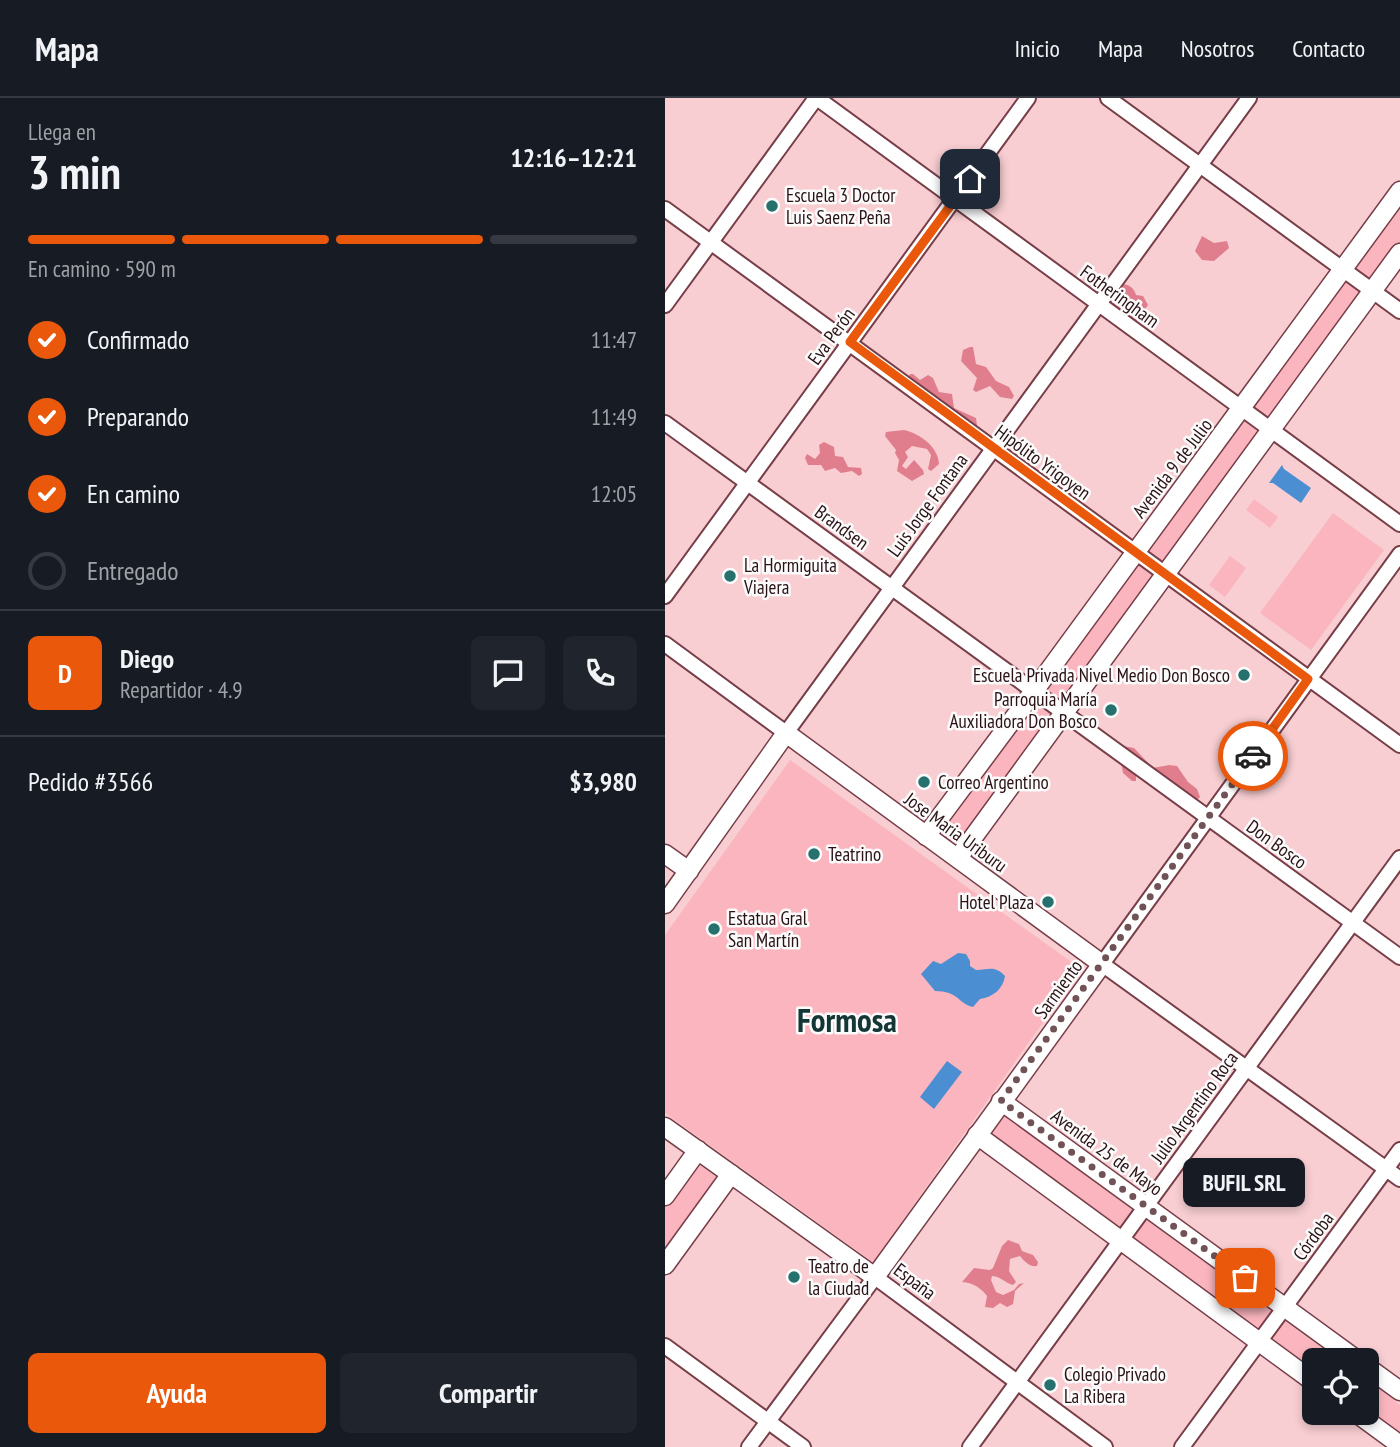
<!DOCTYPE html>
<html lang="es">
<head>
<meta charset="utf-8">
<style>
  body { margin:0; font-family:"PT Sans Narrow",sans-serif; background:#20242c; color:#f1f3f6; height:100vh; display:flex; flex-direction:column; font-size:26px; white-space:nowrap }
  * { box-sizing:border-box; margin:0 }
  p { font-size:23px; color:#9ea1a6 }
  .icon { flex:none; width:38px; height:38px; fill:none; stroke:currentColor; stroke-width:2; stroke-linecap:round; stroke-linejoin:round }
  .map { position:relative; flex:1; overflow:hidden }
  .drawer { display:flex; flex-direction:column; background:#171b24; width:665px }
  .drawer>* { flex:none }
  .tools { position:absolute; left:637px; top:1250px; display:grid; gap:14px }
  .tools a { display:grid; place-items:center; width:77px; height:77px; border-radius:10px; background:#171b24; box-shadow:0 4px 10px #0003; font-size:35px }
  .pin { position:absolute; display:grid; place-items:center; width:60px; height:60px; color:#fff; margin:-30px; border-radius:14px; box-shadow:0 4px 10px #0006 }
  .courier { position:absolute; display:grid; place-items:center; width:70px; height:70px; margin:-35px; border:5px solid #ea580c; border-radius:50%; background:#fff; color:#222; box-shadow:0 2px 9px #0007 }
  .bubble { position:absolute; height:49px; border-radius:10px; background:#171b24; box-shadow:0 4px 10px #0003; font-size:23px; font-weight:700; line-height:49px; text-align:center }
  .summary em { font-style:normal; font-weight:700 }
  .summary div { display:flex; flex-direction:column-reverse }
  .summary { display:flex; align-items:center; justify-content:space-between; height:119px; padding:0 28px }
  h1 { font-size:46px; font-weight:700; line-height:52px }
  .bar { display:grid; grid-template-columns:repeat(4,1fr); gap:10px 7px; align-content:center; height:84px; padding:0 28px }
  .bar i { height:9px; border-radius:5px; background:#363941 }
  .bar .on { background:#ea580c }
  .bar p { grid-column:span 4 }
  .line { display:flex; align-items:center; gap:18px; padding:0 28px; border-top:2px solid #363941 }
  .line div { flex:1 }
  .round { display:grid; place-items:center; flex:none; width:74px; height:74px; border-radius:10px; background:#20242c }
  ol { padding:0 28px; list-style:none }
  li { display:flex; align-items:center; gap:21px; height:77px }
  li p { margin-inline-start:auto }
  li .icon { padding:7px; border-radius:50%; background:#ea580c; color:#fff; stroke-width:4 }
  li:last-child { color:#9ea1a6 }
  li i { width:38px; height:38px; border:4px solid #363941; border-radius:50% }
  .action { display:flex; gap:14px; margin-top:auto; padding:14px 28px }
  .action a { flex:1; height:80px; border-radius:10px; background:#ea580c; color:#fff; font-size:28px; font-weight:700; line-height:80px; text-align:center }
  .action a+a { background:#20242c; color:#f1f3f6 }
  header { display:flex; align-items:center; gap:42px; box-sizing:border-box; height:98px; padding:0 35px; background:#171b24; border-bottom:2px solid #363941 }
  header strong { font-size:33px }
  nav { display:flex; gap:38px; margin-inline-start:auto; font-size:24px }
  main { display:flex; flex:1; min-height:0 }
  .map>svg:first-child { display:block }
  .green { fill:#fbb5be }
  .forest { fill:#e17e8e }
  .water { fill:#4b8ed1 }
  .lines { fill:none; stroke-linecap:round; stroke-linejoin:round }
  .minor-casing { stroke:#773e48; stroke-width:18 }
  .major-casing { stroke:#773e48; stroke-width:21 }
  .minor { stroke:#fff; stroke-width:14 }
  .major { stroke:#fff; stroke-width:18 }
  .done { stroke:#715357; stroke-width:7; stroke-dasharray:0 12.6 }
  .route { stroke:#ea580c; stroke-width:9 }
  .poi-dot { fill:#26706d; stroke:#fbfbfb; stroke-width:2.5 }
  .labels { text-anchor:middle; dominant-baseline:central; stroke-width:5; stroke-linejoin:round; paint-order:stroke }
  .poi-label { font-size:19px; fill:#291115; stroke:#fbfbfb; text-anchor:start }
  .street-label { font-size:19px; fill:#291115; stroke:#fbfbfb }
  .town-label { font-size:33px; font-weight:bold; fill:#143635; stroke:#fbfbfb }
</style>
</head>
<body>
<header>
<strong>Mapa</strong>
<nav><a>Inicio</a><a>Mapa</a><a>Nosotros</a><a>Contacto</a></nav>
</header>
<main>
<section class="drawer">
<div class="summary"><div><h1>3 min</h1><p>Llega en</p></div><em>12:16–12:21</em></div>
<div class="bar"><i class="on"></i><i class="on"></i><i class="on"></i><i></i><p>En camino · 590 m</p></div>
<ol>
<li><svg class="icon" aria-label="check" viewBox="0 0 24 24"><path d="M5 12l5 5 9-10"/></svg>Confirmado<p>11:47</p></li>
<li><svg class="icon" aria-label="check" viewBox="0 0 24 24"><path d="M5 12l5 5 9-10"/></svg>Preparando<p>11:49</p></li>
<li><svg class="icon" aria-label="check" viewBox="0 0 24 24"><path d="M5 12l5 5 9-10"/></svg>En camino<p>12:05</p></li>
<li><i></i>Entregado</li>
</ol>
<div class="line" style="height:126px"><b class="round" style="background:#ea580c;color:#fff">D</b><div><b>Diego</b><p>Repartidor · 4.9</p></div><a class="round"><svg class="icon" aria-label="chat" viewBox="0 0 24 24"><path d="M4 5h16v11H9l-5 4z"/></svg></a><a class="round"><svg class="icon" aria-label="phone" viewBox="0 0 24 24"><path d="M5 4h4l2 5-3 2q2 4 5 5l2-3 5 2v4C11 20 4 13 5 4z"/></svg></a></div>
<div class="line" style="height:91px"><div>Pedido #3566</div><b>$3,980</b></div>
<div class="action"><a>Ayuda</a><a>Compartir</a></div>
</section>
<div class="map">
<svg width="735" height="1349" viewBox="0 0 735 1349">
  <rect width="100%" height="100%" fill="#f8ced2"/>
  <g class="green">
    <path d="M735 102V146L293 750 272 735Z"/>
    <path d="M589 401 613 419 605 430 581 412Z"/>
    <path d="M668 415 719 452 646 552 595 515Z"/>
    <path d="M565 458 581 470 560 499 544 487Z"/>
    <path d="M125 662 416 871 208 1164 0 1015V837Z"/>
    <path d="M338 1017 673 1262H649V1274L323 1038Z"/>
    <path d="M33 1066 52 1079 54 1084 0 1162V1106Z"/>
    <path d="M702 1282 735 1307V1336L702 1312Z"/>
  </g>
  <g class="forest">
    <path d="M537 138 549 145 562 143 564 150 549 163 537 162 530 153Z"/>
    <path d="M455 186C463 186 469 189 471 197L478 198 483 207 470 225 446 207 448 204V197Z"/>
    <path d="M305 249H308L311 266 321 269 331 283 344 289 349 298 347 301 335 299 325 288 311 294 308 292 312 280 296 263 298 252Z"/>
    <path d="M245 276H248L255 282 263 277 268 280 274 294 287 296 289 310 311 320 312 327 309 329 280 308 277 302 243 280Z"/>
    <path d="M239 332C255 336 273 348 274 366L266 373 263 371 266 357 262 351 247 348 240 354 243 359 237 368 241 371 249 362 258 372 259 376 247 383 232 373 234 362 230 355 231 352 220 338 221 334Z"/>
    <path d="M159 344 169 349 170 358 178 359 183 369 196 370 197 376 194 378 187 373 176 375 170 370 160 373 156 367H143L140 360 142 356 150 361 155 355 154 347Z"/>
    <path d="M453 647 469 650 488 670 504 667 512 668 523 684 532 691 535 699 532 702 534 705 471 675V683H467L458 675Z"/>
    <path d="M343 1142 354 1146 357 1153 368 1157 373 1164 372 1168C364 1169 360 1164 355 1158L345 1161 344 1173 351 1184 348 1187C340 1185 337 1179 327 1178L326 1182 331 1194 338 1197 349 1192 354 1186 359 1185 350 1193 348 1206 342 1209 335 1205 328 1210 320 1209 322 1198C315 1189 308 1185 297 1184L309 1170 325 1172 328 1170 337 1148Z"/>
  </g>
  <g class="water">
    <path d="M617 367 619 371 646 390 636 405 608 385H604Z"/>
    <path d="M293 855 301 856 305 863V868L311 872C324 872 329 867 340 878 338 891 328 899 315 901L308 909C292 905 294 893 270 893L256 876 268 863 276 866Z"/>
    <path d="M282 963 297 974 269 1011 255 999Z"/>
  </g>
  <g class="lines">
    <defs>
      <g id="minor">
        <path d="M152 0 735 426"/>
        <path d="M443 0 735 213"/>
        <path d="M0 111 735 647"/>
        <path d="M0 207 151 0"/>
        <path d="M0 325 735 859"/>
        <path d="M735 456 437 866 735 1081"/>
        <path d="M0 498 363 0"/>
        <path d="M0 546 121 635 584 0"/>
        <path d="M0 1248 138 1349"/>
        <path d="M84 1349 210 1179 440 1349"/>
        <path d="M305 1349 735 760"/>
        <path d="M517 1349 735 1052"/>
      </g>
      <g id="major">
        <path d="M261 738 369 593 735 93"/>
        <path d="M0 756 24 773"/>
        <path d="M293 760 735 155"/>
        <path d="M0 806 121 635 437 866 210 1179 0 1029"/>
        <path d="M336 1003 692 1262"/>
        <path d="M312 1037 649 1284"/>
        <path d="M0 1098 33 1052"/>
        <path d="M0 1167 66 1076"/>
        <path d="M702 1269 735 1293"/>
        <path d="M690 1314 735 1347"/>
      </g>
    </defs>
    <use href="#minor" class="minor-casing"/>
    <use href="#major" class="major-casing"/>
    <use href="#minor" class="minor"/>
    <use href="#major" class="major"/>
  </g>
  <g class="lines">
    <path class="done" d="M580 1180 336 1003 588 658"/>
    <path class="route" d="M305 81 185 244 643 581 588 658"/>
  </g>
  <g class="poi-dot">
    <circle cx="107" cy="108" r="7"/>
    <circle cx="65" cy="478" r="7"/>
    <circle cx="579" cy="577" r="7"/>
    <circle cx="446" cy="612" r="7"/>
    <circle cx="259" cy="684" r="7"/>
    <circle cx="149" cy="756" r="7"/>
    <circle cx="383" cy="804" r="7"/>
    <circle cx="49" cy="831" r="7"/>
    <circle cx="129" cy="1179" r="7"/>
    <circle cx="385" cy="1287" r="7"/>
  </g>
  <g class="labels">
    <g class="poi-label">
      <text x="121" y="97">Escuela 3 Doctor<tspan x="121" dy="22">Luis Saenz Peña</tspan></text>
      <text x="79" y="467">La Hormiguita<tspan x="79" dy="22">Viajera</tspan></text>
      <text x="565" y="577" text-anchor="end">Escuela Privada Nivel Medio Don Bosco</text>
      <text x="432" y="601" text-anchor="end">Parroquia María<tspan x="432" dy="22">Auxiliadora Don Bosco</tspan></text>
      <text x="273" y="684">Correo Argentino</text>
      <text x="163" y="756">Teatrino</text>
      <text x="369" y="804" text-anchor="end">Hotel Plaza</text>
      <text x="63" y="820">Estatua Gral<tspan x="63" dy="22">San Martín</tspan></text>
      <text x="143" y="1168">Teatro de<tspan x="143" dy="22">la Ciudad</tspan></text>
      <text x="399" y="1276">Colegio Privado<tspan x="399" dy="22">La Ribera</tspan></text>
    </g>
    <g class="street-label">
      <text transform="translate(455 198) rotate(36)">Fotheringham</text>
      <text transform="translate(166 238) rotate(-54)">Eva Perón</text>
      <text transform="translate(378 364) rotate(36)">Hipólito Yrigoyen</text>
      <text transform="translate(507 370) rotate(-53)">Avenida 9 de Julio</text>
      <text transform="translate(262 407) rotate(-54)">Luis Jorge Fontana</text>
      <text transform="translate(177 429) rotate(36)">Brandsen</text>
      <text transform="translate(291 734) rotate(36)">Jose Maria Uriburu</text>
      <text transform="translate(612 746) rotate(36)">Don Bosco</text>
      <text transform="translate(393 891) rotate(-54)">Sarmiento</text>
      <text transform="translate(529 1009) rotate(-54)">Julio Argentino Roca</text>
      <text transform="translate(442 1054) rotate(36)">Avenida 25 de Mayo</text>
      <text transform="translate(648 1138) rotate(-54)">Córdoba</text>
      <text transform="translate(250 1183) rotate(37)">España</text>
    </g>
    <g class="town-label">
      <text x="182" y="921">Formosa</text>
    </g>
  </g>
</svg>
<div class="tools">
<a><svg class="icon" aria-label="locate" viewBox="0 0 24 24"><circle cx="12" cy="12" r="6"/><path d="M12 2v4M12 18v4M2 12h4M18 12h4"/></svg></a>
</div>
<div class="pin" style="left:580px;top:1180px;background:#ea580c"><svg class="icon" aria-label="bag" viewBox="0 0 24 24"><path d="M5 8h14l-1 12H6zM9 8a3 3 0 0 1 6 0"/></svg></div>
<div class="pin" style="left:305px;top:81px;background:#1f2937"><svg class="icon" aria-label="home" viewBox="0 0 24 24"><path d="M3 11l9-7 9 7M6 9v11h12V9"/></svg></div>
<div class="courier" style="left:588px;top:658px"><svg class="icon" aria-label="car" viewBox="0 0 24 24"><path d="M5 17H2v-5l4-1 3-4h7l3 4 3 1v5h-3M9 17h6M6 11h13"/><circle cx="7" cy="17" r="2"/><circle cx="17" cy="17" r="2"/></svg></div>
<div class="bubble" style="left:518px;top:1060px;width:122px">BUFIL SRL</div>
</div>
</main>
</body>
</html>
